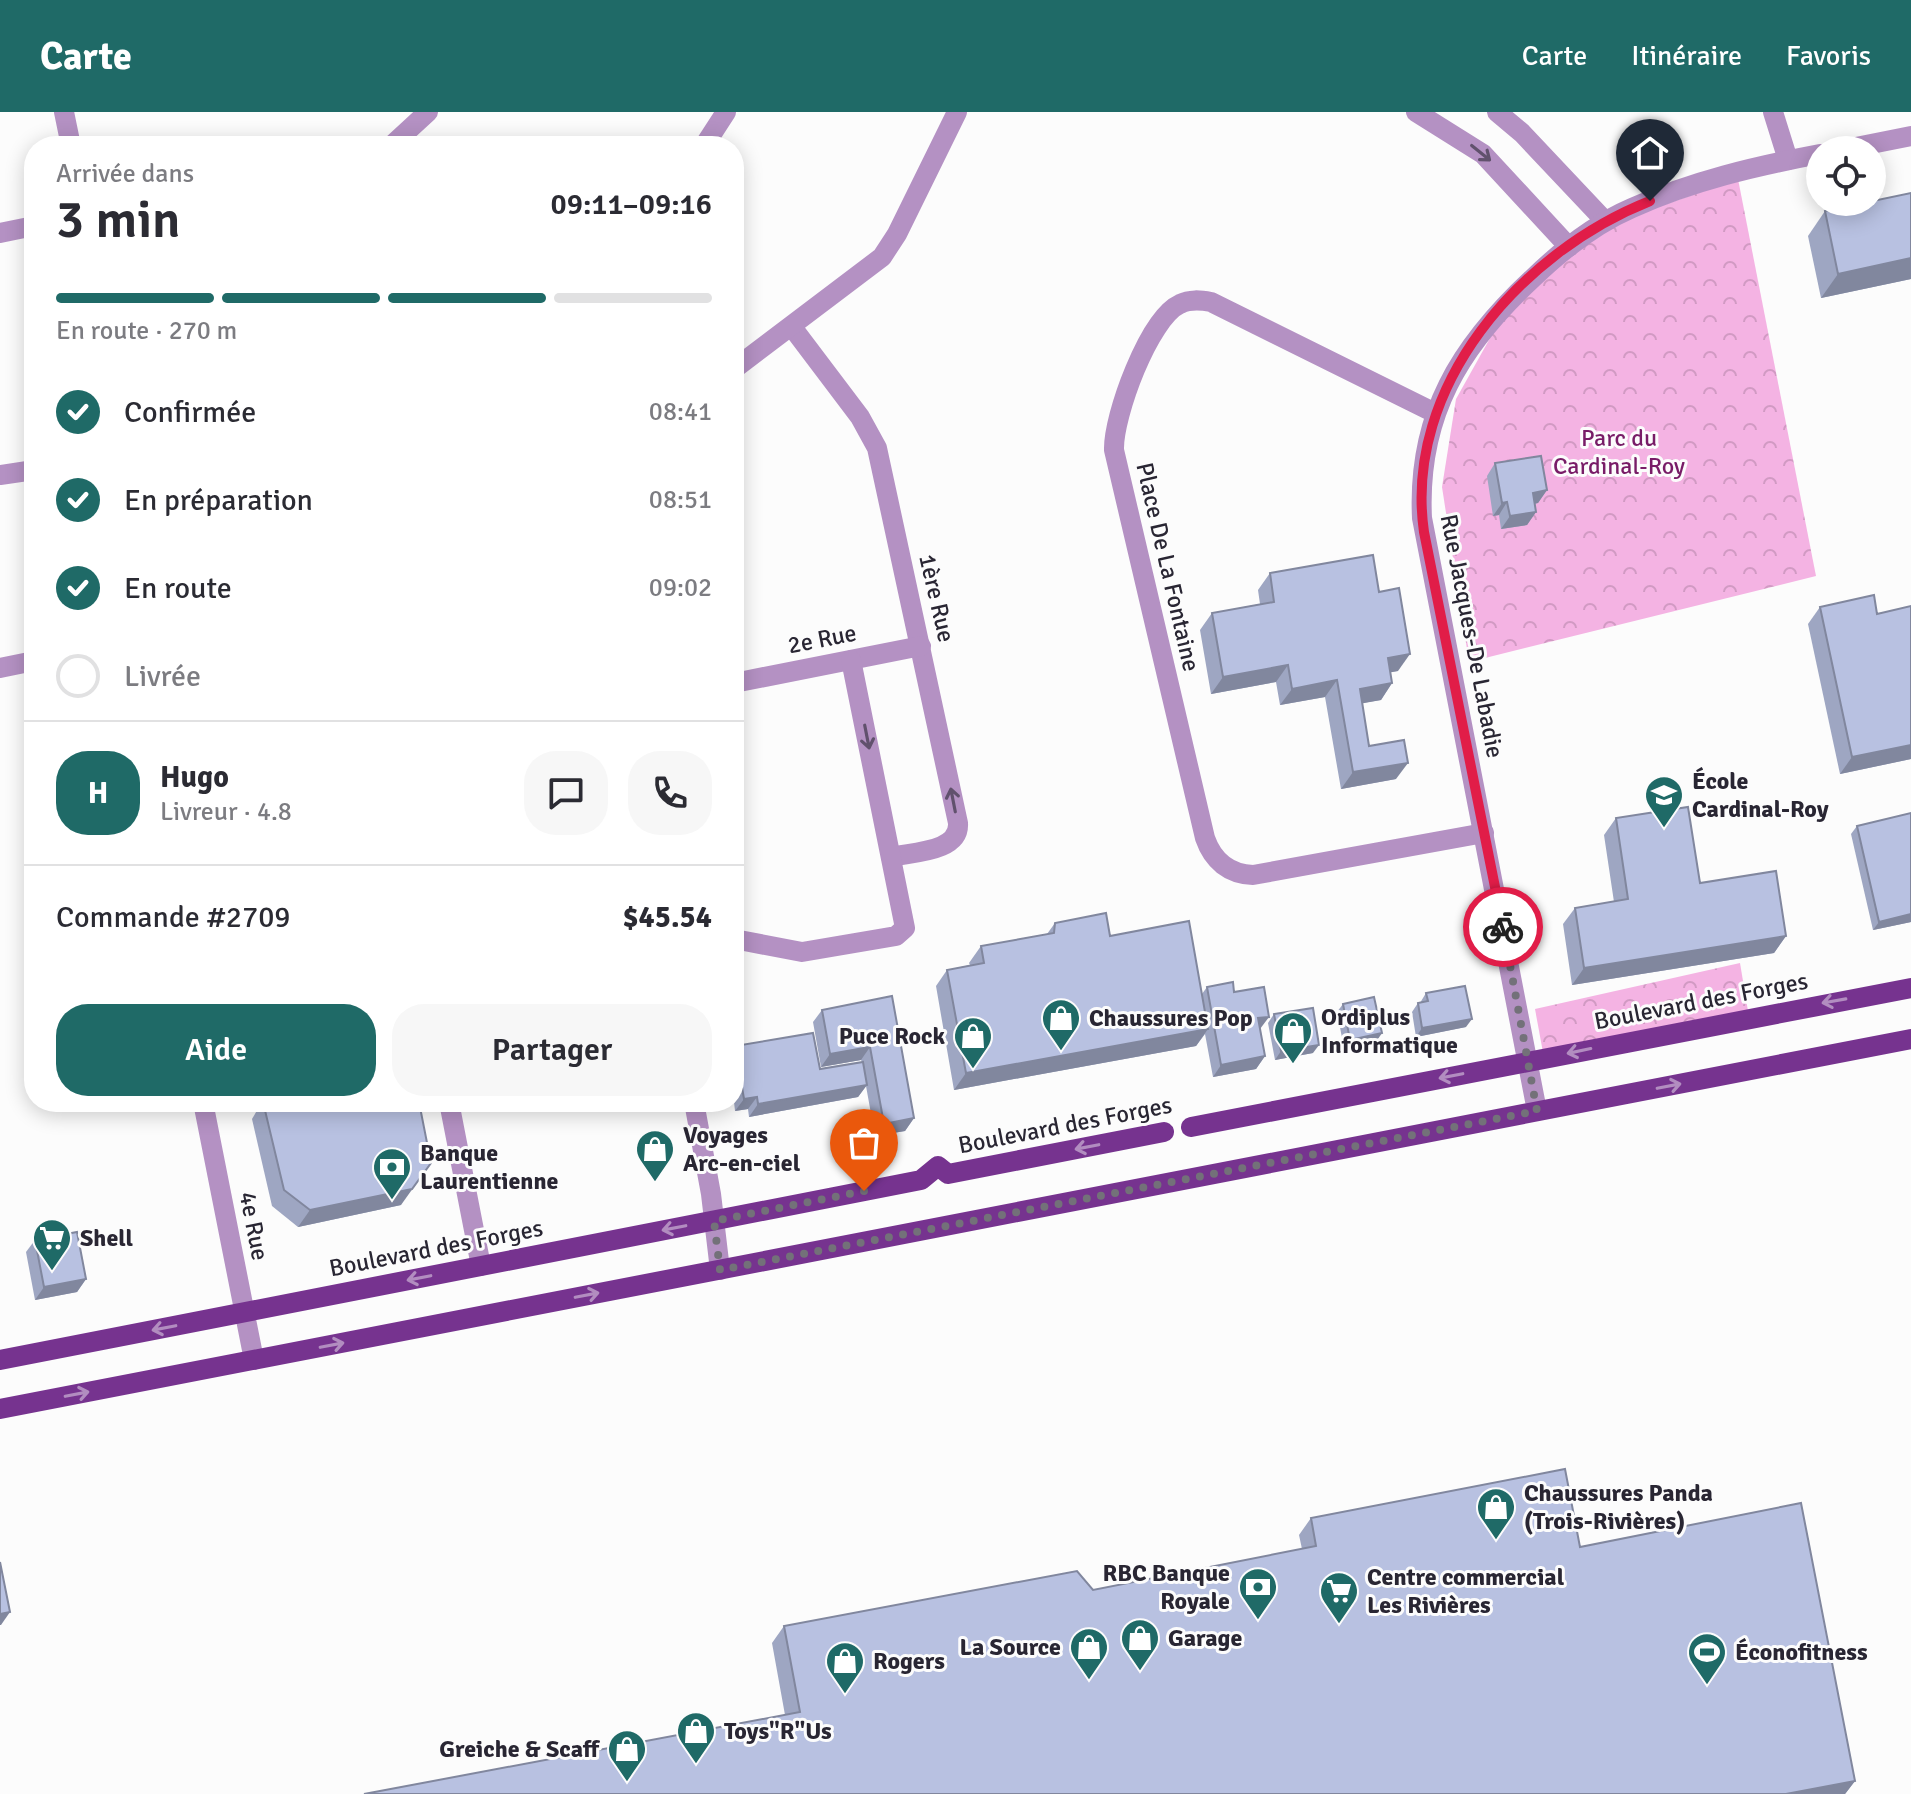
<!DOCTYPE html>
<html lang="fr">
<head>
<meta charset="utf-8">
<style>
  body { margin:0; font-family:Signika,sans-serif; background:#f7f7f7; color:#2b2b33; height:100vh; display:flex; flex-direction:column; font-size:30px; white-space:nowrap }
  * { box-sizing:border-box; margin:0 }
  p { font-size:26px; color:#7c7c81 }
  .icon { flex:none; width:44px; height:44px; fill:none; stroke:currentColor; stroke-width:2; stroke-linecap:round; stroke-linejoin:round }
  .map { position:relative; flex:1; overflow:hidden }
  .side { position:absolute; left:24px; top:24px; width:720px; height:976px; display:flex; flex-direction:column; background:#fff; border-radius:32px; box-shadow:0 4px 20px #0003 }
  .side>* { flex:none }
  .fabs { position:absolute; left:1806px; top:24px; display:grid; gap:16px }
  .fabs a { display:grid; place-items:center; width:80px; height:80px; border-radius:50%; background:#fff; box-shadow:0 4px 20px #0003; font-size:40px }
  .pin { position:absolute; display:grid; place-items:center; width:68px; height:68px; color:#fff; margin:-82px -34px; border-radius:50% 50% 50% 0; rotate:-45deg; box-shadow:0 0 8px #0007 }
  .pin .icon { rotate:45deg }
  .courier { position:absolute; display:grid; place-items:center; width:80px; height:80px; margin:-40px; border:6px solid #e11d48; border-radius:50%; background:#fff; color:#222; box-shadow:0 2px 10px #0007 }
  .headline em { font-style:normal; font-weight:600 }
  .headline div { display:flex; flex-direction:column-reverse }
  .headline { display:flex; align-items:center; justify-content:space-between; height:136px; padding:0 32px }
  h1 { font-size:52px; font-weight:600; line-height:60px }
  .bar { display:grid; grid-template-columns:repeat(4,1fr); gap:12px 8px; align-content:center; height:96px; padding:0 32px }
  .bar i { height:10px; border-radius:6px; background:#e1e1e2 }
  .bar .current { background:#1f6a67 }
  .bar p { grid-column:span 4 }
  .line { display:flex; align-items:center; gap:20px; padding:0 32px; border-top:2px solid #e1e1e2 }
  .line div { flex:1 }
  .round { display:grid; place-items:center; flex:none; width:84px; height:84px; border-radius:32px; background:#f7f7f7 }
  ol { padding:0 32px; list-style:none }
  li { display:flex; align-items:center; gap:24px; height:88px }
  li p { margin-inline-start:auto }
  li .icon { padding:8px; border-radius:50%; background:#1f6a67; color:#fff; stroke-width:4 }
  li:last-child { color:#7c7c81 }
  li i { width:44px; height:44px; border:4px solid #e1e1e2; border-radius:50% }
  .button { display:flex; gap:16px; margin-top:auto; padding:16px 32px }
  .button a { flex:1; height:92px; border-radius:32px; background:#1f6a67; color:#fff; font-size:32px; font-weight:600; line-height:92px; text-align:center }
  .button a+a { background:#f7f7f7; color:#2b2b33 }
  header { display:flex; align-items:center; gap:48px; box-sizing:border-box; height:112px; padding:0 40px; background:#1f6a67; color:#fff }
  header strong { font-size:38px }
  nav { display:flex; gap:44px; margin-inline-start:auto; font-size:28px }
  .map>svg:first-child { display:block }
  .forest { fill:url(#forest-crowns) }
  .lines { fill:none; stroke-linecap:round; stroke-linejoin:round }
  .minor { stroke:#b491c3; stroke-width:20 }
  .major { stroke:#76338f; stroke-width:20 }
  .wall { fill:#9ea6c2 }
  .shaded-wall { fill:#81879e }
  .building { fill:#b8c1e1; stroke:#81879e; stroke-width:2 }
  .oneway { stroke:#61516d }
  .oneway2 { stroke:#b28dc0 }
  .done { stroke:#737179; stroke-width:8; stroke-dasharray:0 14.4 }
  .route { stroke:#e11d48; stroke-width:10 }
  .labels { text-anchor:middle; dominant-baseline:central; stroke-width:6; stroke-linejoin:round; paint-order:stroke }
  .park-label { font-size:24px; fill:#781c67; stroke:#fcfcfc }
  .street-label { font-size:24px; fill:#292633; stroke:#fcfcfc }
  .poi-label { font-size:24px; font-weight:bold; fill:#292633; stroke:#fcfcfc; text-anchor:start }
</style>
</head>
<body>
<header>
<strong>Carte</strong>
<nav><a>Carte</a><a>Itinéraire</a><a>Favoris</a></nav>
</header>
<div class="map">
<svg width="1911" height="1682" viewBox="0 0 1911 1682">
  <defs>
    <pattern id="forest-crowns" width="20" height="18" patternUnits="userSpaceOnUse" patternTransform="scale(2)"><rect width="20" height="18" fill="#f4b3e3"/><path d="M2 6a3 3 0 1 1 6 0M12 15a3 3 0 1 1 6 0" fill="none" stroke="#d19ac3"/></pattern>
  </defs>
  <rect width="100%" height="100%" fill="#fcfcfc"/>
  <g class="forest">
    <path d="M1738 67 1816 464 1469 550 1442 375 1456 287 1494 219 1581 122Z"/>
    <path d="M1740 851 1749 905 1544 946 1535 897Z"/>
  </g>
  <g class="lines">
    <g class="minor">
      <path d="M64 0 71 34"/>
      <path d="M1416 0 1483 42 1569 135"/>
      <path d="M1497 0 1522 21 1605 109"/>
      <path d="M1773 0 1788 48"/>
      <path d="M391 34 428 0"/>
      <path d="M704 34 726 0"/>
      <path d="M1841 38 1911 24"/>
      <path d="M0 121 34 114"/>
      <path d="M792 215 860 305 877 336 958 711C960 740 913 740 891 745"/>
      <path d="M734 257 882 145 897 122 957 0"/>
      <path d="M1435 301 1211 190C1200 188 1190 187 1180 192 1149 206 1113 304 1114 338L1205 726C1213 749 1229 762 1253 763L1484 721"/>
      <path d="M0 363 34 358"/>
      <path d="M0 556 34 549"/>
      <path d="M734 571 921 534"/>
      <path d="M734 827 802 840 896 824 905 816 851 548"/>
      <path d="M203 990 254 1248"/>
      <path d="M449 990 481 1154"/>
      <path d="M694 990 711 1082 720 1158"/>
      <path d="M1537 999 1422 406C1417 303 1460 234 1533 166 1562 138 1595 112 1632 96 1692 69 1756 54 1820 42"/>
    </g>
    <g class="major">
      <path d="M1191 1015 1911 876"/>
      <path d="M0 1248 921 1068 938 1054 948 1062 1164 1020"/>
      <path d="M0 1297 1911 927"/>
    </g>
  </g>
  <g class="wall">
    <path d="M1911 81V167L1821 186 1808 124 1825 99Z"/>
    <path d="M1495 351 1547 378 1538 391 1535 392 1536 400 1527 413 1501 417 1499 403 1493 404 1487 364Z"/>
    <path d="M1270 461 1379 480 1398 559 1390 560 1392 571 1381 588 1362 591 1369 634 1396 667 1341 677 1325 585 1280 593 1276 570 1211 582 1200 518 1212 501 1260 492 1258 478Z"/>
    <path d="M1820 495 1911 647 1840 662 1808 512Z"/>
    <path d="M1911 701V810L1873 818 1851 722 1857 714Z"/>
    <path d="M1616 706 1700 771 1786 824 1774 841 1572 873 1563 812 1575 796 1614 790 1604 723Z"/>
    <path d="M1055 811 1110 824 1202 882 1207 875 1234 880 1260 917 1265 944 1256 957 1213 965 1205 922 1196 934 954 978 936 874 947 858 970 853 969 851 981 834 1047 822Z"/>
    <path d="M1426 881 1466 915 1416 925 1412 900 1418 891H1420Z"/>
    <path d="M892 884 914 1006 905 1019 875 1024 866 974 858 985 749 1005 748 997 735 999 734 990V936L735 934 820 957 862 950 861 948 821 955 813 910 822 898Z"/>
    <path d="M1343 892 1376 930 1344 936 1337 900Z"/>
    <path d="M1274 902 1313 941 1275 948 1268 911Z"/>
    <path d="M262 990H419L401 1093 298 1115 272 1094 252 1007Z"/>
    <path d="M35 1128 86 1167 77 1180 35 1188 26 1140Z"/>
    <path d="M1311 1406 1580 1435 1855 1669 1845 1682H365L785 1603 772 1531 784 1514 1093 1478 1302 1437 1299 1423Z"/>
  </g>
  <g class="shaded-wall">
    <path d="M1911 146V167L1821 186 1838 162Z"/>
    <path d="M1547 378 1538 391 1524 393 1533 381Z"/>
    <path d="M1507 390 1499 403 1493 404 1502 391Z"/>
    <path d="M1536 400 1527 413 1501 417 1510 404Z"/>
    <path d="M1410 542 1398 559 1376 563 1388 546Z"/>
    <path d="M1288 553 1276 570 1211 582 1223 565Z"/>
    <path d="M1337 568 1325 585 1280 593 1292 577Z"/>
    <path d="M1392 571 1381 588 1348 594 1360 577Z"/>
    <path d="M1911 633V647L1840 662 1852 645Z"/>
    <path d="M1408 651 1396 667 1341 677 1353 660Z"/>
    <path d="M1911 802V810L1873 818 1879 810Z"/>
    <path d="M1786 824 1774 841 1572 873 1584 856Z"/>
    <path d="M1269 905 1260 917 1258 906Z"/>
    <path d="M1472 907 1466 915 1416 925 1422 916Z"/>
    <path d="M1208 917 1196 934 954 978 966 961Z"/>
    <path d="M1382 921 1376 930 1344 936 1350 928Z"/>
    <path d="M1319 933 1313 941 1275 948 1281 939Z"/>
    <path d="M870 935 861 948 821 955 830 942Z"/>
    <path d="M1265 944 1256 957 1213 965 1221 953Z"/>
    <path d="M867 973 858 985 749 1005 758 992Z"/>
    <path d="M757 985 748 997 735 999 744 987Z"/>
    <path d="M914 1006 905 1019 875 1024 884 1012Z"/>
    <path d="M431 1051 401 1093 298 1115 310 1098Z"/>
    <path d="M86 1167 77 1180 35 1188 44 1175Z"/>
    <path d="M10 1500 1 1513H0V1502Z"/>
    <path d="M1855 1669 1845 1682H1786Z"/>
  </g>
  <g class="building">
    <path d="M1911 81V146L1838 162 1825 99Z"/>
    <path d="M1541 344 1547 378 1533 381 1536 400 1510 404 1507 390 1502 391 1495 351Z"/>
    <path d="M1373 443 1379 480 1399 476 1410 542 1388 546 1392 571 1360 577 1369 634 1404 628 1408 651 1353 660 1337 568 1292 577 1288 553 1223 565 1212 501 1274 490 1270 461Z"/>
    <path d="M1874 483 1877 502 1911 494V633L1852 645 1820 495Z"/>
    <path d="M1688 695 1700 771 1776 759 1786 824 1584 856 1575 796 1628 787 1616 706Z"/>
    <path d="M1911 701V802L1879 810 1857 714Z"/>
    <path d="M1106 801 1110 824 1189 809 1208 917 966 961 947 858 984 851 981 834 1054 821 1055 811Z"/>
    <path d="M1233 870 1234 880 1264 875 1269 905 1258 906 1265 944 1221 953 1207 875Z"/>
    <path d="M1465 874 1472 907 1422 916 1418 891 1428 889 1426 881Z"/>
    <path d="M892 884 914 1006 884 1012 870 935 830 942 822 898Z"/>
    <path d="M1374 885 1382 921 1350 928 1343 892Z"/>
    <path d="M1313 896 1319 933 1281 939 1274 902Z"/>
    <path d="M813 921 820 957 863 950 867 973 758 992 757 985 744 987 735 934Z"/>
    <path d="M263 990H419L431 1051 412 1077 310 1098 284 1078Z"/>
    <path d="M77 1120 86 1167 44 1175 35 1128Z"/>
    <path d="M1565 1357 1580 1435 1801 1391 1855 1669 1786 1682H364L800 1600 784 1514 1077 1459 1093 1478 1316 1434 1311 1406Z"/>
    <path d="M0 1450 10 1500 0 1502Z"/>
  </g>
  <defs><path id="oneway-shaft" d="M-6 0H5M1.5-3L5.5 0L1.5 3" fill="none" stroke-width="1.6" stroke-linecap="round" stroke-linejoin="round" transform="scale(2)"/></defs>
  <g class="oneway">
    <use href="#oneway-shaft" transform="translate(1481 41) rotate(39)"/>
    <use href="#oneway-shaft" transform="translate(867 625) rotate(79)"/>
    <use href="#oneway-shaft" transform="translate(953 688) rotate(-101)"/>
  </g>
  <g class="oneway2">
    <use href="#oneway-shaft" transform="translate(1834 889) rotate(170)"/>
    <use href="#oneway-shaft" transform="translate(1579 939) rotate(168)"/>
    <use href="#oneway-shaft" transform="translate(1451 964) rotate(169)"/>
    <use href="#oneway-shaft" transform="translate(1669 974) rotate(-11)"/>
    <use href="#oneway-shaft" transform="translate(1087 1035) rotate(169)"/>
    <use href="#oneway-shaft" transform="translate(674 1116) rotate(169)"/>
    <use href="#oneway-shaft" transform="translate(419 1166) rotate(169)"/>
    <use href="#oneway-shaft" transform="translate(587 1183) rotate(-11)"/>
    <use href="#oneway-shaft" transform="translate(164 1216) rotate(169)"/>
    <use href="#oneway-shaft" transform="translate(332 1233) rotate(-11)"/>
    <use href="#oneway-shaft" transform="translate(77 1282) rotate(-11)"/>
  </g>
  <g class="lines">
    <path class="done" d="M864 1079 714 1109 720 1158 1537 999 1503 815"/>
    <path class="route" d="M1503 815 1424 420C1403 274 1521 140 1650 89"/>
  </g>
  <defs>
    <symbol id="school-pin" viewBox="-11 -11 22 30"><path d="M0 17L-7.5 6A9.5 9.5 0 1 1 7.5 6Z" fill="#1f6a67" stroke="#fcfcfc"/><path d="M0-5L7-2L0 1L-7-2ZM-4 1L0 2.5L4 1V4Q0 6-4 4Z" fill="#fff"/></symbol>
    <symbol id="shop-pin" viewBox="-11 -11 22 30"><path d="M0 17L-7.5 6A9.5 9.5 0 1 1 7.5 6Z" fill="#1f6a67" stroke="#fcfcfc"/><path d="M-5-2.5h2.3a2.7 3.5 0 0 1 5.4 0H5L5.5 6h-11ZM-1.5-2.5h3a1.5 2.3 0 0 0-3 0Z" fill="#fff"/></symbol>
    <symbol id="bank-pin" viewBox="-11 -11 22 30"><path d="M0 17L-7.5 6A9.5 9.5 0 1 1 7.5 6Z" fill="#1f6a67" stroke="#fcfcfc"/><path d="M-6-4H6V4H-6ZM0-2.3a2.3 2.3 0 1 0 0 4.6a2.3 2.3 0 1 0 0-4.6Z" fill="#fff"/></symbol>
    <symbol id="supermarket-pin" viewBox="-11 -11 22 30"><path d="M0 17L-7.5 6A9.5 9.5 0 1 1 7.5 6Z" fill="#1f6a67" stroke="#fcfcfc"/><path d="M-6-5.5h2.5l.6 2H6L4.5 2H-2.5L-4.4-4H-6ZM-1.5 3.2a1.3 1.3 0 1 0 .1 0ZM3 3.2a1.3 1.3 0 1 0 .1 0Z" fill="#fff"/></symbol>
    <symbol id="stadium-pin" viewBox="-11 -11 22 30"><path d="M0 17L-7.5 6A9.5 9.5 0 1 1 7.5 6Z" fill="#1f6a67" stroke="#fcfcfc"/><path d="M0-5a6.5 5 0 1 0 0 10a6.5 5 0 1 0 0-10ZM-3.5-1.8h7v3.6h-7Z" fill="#fff"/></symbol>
  </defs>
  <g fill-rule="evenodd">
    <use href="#school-pin" x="1642" y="661" width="44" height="60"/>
    <use href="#shop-pin" x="1039" y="884" width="44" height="60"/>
    <use href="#shop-pin" x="1271" y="897" width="44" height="60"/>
    <use href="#shop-pin" x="951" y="902" width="44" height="60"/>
    <use href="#shop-pin" x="633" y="1015" width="44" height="60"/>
    <use href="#bank-pin" x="370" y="1033" width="44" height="60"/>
    <use href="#supermarket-pin" x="30" y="1104" width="44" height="60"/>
    <use href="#shop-pin" x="1474" y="1373" width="44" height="60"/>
    <use href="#bank-pin" x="1236" y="1453" width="44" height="60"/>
    <use href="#supermarket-pin" x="1317" y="1457" width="44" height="60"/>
    <use href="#shop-pin" x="1118" y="1504" width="44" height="60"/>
    <use href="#shop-pin" x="1067" y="1513" width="44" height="60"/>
    <use href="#stadium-pin" x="1685" y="1518" width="44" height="60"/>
    <use href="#shop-pin" x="823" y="1527" width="44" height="60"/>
    <use href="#shop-pin" x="674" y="1597" width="44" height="60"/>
    <use href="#shop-pin" x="605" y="1615" width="44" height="60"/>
  </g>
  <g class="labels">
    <g class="park-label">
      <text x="1619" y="326">Parc du<tspan x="1619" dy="28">Cardinal-Roy</tspan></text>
    </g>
    <g class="street-label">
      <text transform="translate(1168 455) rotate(77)">Place De La Fontaine</text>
      <text transform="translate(937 486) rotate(77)">1ère Rue</text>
      <text transform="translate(1472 524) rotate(79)">Rue Jacques-De Labadie</text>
      <text transform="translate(822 527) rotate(-11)">2e Rue</text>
      <text transform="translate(1701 889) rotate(-11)">Boulevard des Forges</text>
      <text transform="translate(1065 1013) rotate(-11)">Boulevard des Forges</text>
      <text transform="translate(254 1114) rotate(79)">4e Rue</text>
      <text transform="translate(436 1136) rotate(-11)">Boulevard des Forges</text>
    </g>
    <g class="poi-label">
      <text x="1692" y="669">École<tspan x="1692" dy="28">Cardinal-Roy</tspan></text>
      <text x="1321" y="905">Ordiplus<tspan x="1321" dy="28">Informatique</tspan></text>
      <text x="1089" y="906">Chaussures Pop</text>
      <text x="945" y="924" text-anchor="end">Puce Rock</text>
      <text x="683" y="1023">Voyages<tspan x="683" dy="28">Arc-en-ciel</tspan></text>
      <text x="420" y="1041">Banque<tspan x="420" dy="28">Laurentienne</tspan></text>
      <text x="80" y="1126">Shell</text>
      <text x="1524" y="1381">Chaussures Panda<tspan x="1524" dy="28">(Trois-Rivières)</tspan></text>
      <text x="1230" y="1461" text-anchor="end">RBC Banque<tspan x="1230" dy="28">Royale</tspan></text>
      <text x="1367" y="1465">Centre commercial<tspan x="1367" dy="28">Les Rivières</tspan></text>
      <text x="1168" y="1526">Garage</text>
      <text x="1061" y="1535" text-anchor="end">La Source</text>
      <text x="1735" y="1540">Éconofitness</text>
      <text x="873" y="1549">Rogers</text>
      <text x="724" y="1619">Toys"R"Us</text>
      <text x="599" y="1637" text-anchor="end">Greiche &amp; Scaff</text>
    </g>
  </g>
</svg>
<div class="fabs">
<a><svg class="icon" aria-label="locate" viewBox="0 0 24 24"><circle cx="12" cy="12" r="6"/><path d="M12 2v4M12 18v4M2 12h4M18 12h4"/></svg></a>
</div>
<div class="pin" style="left:864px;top:1079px;background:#ea580c"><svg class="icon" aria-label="bag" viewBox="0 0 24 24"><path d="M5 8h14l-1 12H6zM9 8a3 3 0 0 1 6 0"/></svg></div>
<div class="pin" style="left:1650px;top:89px;background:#1f2937"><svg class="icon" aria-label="home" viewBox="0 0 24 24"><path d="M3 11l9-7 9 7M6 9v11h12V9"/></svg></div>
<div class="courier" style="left:1503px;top:815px"><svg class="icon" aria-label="bike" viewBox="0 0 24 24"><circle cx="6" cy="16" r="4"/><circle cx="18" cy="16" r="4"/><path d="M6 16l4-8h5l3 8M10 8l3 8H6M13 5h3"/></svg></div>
<section class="side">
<div class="headline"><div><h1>3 min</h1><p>Arrivée dans</p></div><em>09:11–09:16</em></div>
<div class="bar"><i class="current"></i><i class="current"></i><i class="current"></i><i></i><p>En route · 270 m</p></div>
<ol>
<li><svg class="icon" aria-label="check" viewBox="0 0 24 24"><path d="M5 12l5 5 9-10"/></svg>Confirmée<p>08:41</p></li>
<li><svg class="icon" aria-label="check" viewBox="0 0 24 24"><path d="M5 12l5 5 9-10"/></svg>En préparation<p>08:51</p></li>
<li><svg class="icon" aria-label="check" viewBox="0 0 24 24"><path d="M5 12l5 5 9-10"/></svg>En route<p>09:02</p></li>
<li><i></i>Livrée</li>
</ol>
<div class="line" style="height:144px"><b class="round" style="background:#1f6a67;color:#fff">H</b><div><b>Hugo</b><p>Livreur · 4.8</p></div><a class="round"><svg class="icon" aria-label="chat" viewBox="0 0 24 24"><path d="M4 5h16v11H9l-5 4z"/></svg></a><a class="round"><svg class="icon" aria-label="phone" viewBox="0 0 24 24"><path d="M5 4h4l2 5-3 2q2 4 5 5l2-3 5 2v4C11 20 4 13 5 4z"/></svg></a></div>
<div class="line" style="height:104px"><div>Commande #2709</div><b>$45.54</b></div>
<div class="button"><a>Aide</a><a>Partager</a></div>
</section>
</div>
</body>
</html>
